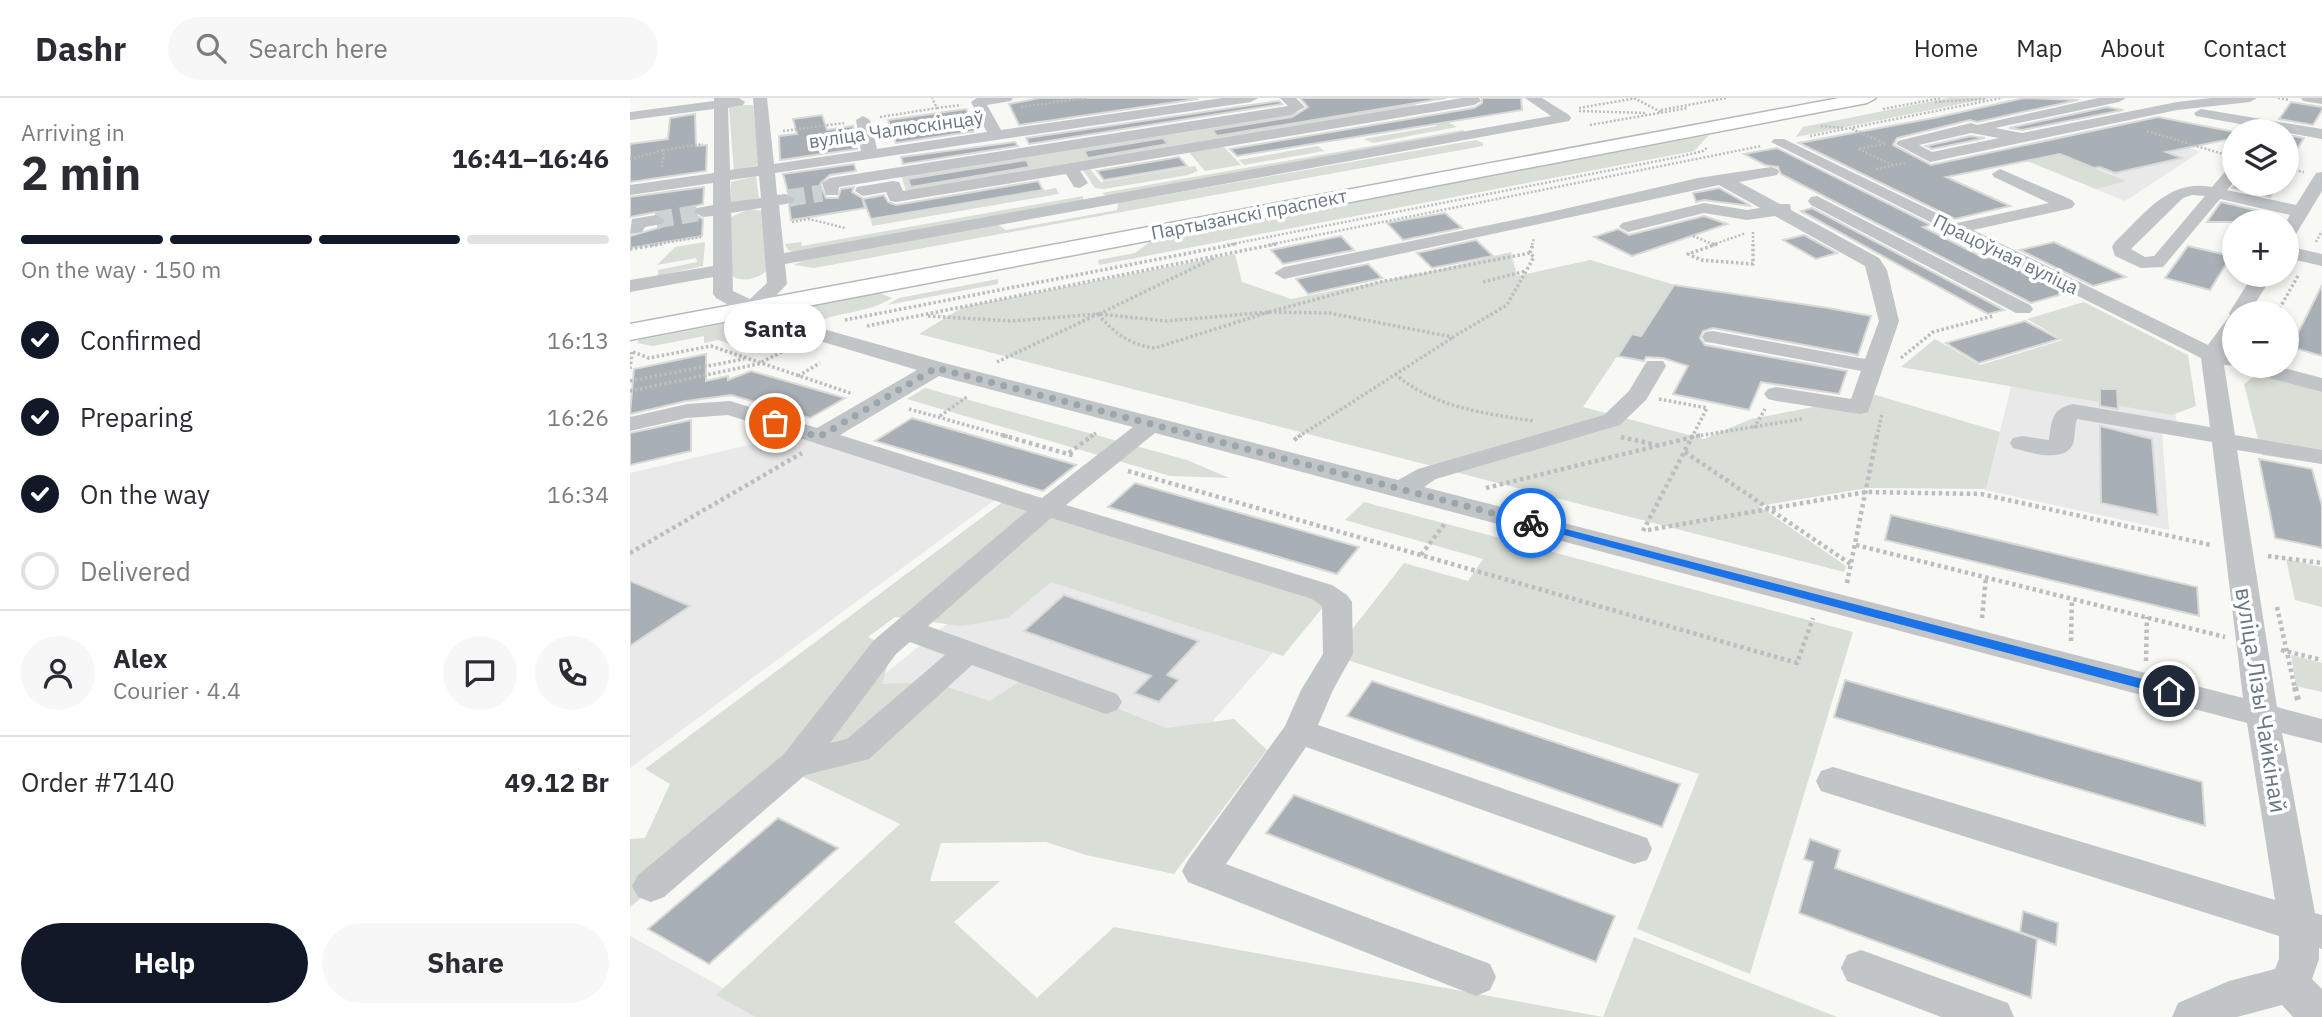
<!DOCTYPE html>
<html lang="en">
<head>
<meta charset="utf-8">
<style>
  body { margin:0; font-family:"IBM Plex Sans",sans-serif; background:#f7f7f7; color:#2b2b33; height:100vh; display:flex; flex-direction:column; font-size:26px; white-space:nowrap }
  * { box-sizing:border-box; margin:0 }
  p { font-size:23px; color:#7c7c81 }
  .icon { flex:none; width:38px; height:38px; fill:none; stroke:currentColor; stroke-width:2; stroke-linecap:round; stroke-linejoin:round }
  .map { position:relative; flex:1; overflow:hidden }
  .sheet { display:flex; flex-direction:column; background:#fff; width:630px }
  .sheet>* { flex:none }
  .buttons { position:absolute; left:1592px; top:21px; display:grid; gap:14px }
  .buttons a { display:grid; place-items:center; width:77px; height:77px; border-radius:50%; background:#fff; box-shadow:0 4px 10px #0003; font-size:35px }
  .pin { position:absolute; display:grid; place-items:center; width:60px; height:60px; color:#fff; margin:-30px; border:4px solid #fff; border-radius:50%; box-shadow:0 2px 7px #0007 }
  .courier { position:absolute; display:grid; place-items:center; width:70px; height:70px; margin:-35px; border:5px solid #1a73e8; border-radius:50%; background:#fff; color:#222; box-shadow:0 2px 9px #0007 }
  .bubble { position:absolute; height:49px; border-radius:24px; background:#fff; box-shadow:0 4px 10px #0003; font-size:23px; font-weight:800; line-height:49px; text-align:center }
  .headline em { font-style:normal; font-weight:800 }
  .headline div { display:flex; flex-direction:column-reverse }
  .headline { display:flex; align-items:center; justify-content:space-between; height:119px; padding:0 21px }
  h1 { font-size:46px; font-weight:800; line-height:52px }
  .bar { display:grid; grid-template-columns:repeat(4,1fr); gap:10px 7px; align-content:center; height:84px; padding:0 21px }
  .bar i { height:9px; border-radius:5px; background:#e1e1e2 }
  .bar .on { background:#111827 }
  .bar p { grid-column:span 4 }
  .line { display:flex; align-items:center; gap:18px; padding:0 21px; border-top:2px solid #e1e1e2 }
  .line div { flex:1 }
  .round { display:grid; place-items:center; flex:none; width:74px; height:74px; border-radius:37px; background:#f7f7f7 }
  ol { padding:0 21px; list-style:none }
  li { display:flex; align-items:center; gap:21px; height:77px }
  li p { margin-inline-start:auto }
  li .icon { padding:7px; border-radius:50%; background:#111827; color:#fff; stroke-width:4 }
  li:last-child { color:#7c7c81 }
  li i { width:38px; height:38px; border:4px solid #e1e1e2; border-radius:50% }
  .button { display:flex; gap:14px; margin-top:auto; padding:14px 21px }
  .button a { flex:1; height:80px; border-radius:42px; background:#111827; color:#fff; font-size:28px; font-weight:800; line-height:80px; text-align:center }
  .button a+a { background:#f7f7f7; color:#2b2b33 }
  header { display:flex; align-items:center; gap:42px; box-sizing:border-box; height:98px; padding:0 35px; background:#fff; border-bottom:2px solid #e1e1e2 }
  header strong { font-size:33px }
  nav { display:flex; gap:38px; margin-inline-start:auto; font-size:24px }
  .search { width:490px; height:63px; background:#f7f7f7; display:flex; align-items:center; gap:18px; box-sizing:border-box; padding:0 24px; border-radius:38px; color:#7c7c81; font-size:26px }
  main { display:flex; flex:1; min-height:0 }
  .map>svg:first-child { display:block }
  .built { fill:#e8e9e8 }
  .green { fill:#d9ded6 }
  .building { fill:#a8b0b6; stroke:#d9d9d7; stroke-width:2 }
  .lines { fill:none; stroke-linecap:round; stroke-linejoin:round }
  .minor-tunnel { stroke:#cdd2d3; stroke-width:17; stroke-dasharray:17 8; stroke-linecap:butt }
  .major-casing { stroke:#b4b9bc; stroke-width:3 }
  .path-far3 { stroke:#bbbec0; stroke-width:2.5; stroke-dasharray:2 2; stroke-linecap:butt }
  .path-far2 { stroke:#bbbec0; stroke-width:3.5; stroke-dasharray:2.5 2.5; stroke-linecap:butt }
  .path-far1 { stroke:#bbbec0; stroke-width:4.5; stroke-dasharray:3.5 3.5; stroke-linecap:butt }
  .path { stroke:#bbbec0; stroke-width:6; stroke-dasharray:4.5 4.5; stroke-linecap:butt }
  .minor { fill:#c1c5c8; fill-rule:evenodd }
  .major { fill:#fff; fill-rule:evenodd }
  .route { fill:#1a73e8 }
  .done { stroke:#9aa5ac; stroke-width:7; stroke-dasharray:0 12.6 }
  .labels { text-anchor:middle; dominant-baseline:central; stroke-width:7; stroke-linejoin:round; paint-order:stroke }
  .far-street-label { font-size:19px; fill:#687885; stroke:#fff }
  .street-label { font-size:23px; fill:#687885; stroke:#fff }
</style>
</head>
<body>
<header>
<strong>Dashr</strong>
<div class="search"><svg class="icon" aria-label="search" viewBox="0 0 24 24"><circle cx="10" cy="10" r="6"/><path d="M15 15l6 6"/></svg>Search here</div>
<nav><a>Home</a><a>Map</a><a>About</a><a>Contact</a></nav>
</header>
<main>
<section class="sheet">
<div class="headline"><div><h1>2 min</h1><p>Arriving in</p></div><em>16:41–16:46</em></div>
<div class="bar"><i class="on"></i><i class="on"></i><i class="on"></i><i></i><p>On the way · 150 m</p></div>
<ol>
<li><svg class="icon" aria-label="check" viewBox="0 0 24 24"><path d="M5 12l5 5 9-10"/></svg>Confirmed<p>16:13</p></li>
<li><svg class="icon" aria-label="check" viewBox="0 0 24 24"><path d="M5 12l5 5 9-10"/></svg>Preparing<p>16:26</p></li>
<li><svg class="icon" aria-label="check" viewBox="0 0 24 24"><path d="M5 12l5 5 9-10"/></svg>On the way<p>16:34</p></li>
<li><i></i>Delivered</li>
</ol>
<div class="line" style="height:126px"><a class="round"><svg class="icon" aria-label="person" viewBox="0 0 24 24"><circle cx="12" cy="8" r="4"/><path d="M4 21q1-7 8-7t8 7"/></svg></a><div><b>Alex</b><p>Courier · 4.4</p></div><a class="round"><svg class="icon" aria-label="chat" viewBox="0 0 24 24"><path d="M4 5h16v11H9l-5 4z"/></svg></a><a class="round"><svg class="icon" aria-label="phone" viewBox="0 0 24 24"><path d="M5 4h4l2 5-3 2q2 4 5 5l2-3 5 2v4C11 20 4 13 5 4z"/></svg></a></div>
<div class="line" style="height:91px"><div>Order #7140</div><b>49.12 Br</b></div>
<div class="button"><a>Help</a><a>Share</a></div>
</section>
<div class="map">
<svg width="1692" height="919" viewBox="0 0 1692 919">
  <rect width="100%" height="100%" fill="#f8f8f5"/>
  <g class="built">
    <path d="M1490 26 1570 54 1495 103 1372 53Z"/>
    <path d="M1534 250 1548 332 1532 333 1539 432 1355 392 1388 261Z"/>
    <path d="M165 336 366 401 0 670V375Z"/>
    <path d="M399 460 655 541 509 707 231 595Z"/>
    <path d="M0 838 145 919H0Z"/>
  </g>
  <g class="green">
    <path d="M776 0 789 9 276 93 271 77 669 14 692 6Z"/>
    <path d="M1319 0H1360L1166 39 1173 29Z"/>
    <path d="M112 7H123L129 67 104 73 99 10Z"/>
    <path d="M793 18 812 21 827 29 743 45 734 41 807 28Z"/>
    <path d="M833 32 835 34 476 98 472 95Z"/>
    <path d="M1079 37 1064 53 469 167 468 162 505 155 525 140Z"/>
    <path d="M846 42 853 45V48L184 170 164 167 177 160 367 126 376 132 487 112 488 105Z"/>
    <path d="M1526 42 1443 62 1496 83 1466 91 1374 53Z"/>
    <path d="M593 48 611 67 575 73 558 53Z"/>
    <path d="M688 48 694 53 614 67 609 62Z"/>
    <path d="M565 68 568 73 558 77 474 91 465 90 453 72 459 70 471 84Z"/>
    <path d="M126 78 129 100 101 105V84Z"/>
    <path d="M426 90 429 96 242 128 241 122Z"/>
    <path d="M453 98V102L164 154 158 152 155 146 171 144 172 148Z"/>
    <path d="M120 111 132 113 138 172C127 181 114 185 101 178V119Z"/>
    <path d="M75 144 73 168 28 178V172L67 164 66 160 27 167 45 149Z"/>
    <path d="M881 154 887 178 960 162 1045 187 1011 238 1002 236 953 309 1074 341 1121 321 1246 297 1370 334 1356 391 1238 390 1129 408 1216 468 1214 474 289 236 333 209 605 156 612 184 661 201 798 174Z"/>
    <path d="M368 181V186L257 207 269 200Z"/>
    <path d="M242 192 262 200C237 216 208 213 182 226L172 222 167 216 190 202Z"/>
    <path d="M1454 204 1558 257 1566 308 1542 317 1271 269 1305 241 1350 267 1433 242 1397 221Z"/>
    <path d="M98 225 129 230 114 238 139 247 106 248 88 242 74 245V238L23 248 7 245 9 242Z"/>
    <path d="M1627 276 1692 294V366L1632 357 1614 286Z"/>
    <path d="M295 290 557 362 599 380 540 378 277 301Z"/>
    <path d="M374 403 698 503 653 558 421 484 378 520 331 528 265 519 238 539 262 552 252 586 302 584 360 603 401 576 536 630 604 621 637 652 544 776 456 757 416 744 311 745 300 783H370L324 824 407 900 484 829 973 919 1004 839 1207 919H126L86 897 270 726 165 675 0 809V741L15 740 40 686 15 671Z"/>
    <path d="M734 404 1223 534 1120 876 1007 831 1069 676 702 557 774 465 838 483 853 461 715 422Z"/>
    <path d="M1656 461 1692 469V509L1665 502Z"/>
    <path d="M1661 557 1692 565V594L1666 588Z"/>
  </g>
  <g class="building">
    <path d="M410 0H566L567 1 389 27 379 6Z"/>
    <path d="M670 0H816L587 38 582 32 662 19 678 9Z"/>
    <path d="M852 0H891L892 12 607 58 600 51 844 10 852 5Z"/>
    <path d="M1394 0 1448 2 1347 24 1340 22 1267 40 1263 47 1301 67 1528 19 1605 34V40L1536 54 1552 60 1485 75 1470 69 1464 70 1430 56 1316 79 1380 108 1325 121 1169 45 1309 19Z"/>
    <path d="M649 3 652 6 399 46 396 40Z"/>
    <path d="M1661 4 1692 9V12L1683 27 1649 21Z"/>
    <path d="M1477 9 1493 12 1392 32 1379 30Z"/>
    <path d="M336 11 346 33 266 45 258 22Z"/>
    <path d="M65 16 66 48 77 47 76 73 0 84V46L38 41 40 20Z"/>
    <path d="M192 17 197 32 223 28 227 51 150 62 149 38 167 36 163 21Z"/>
    <path d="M1657 37 1674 40 1657 67Z"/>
    <path d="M1341 38 1355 40 1302 51 1296 48Z"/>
    <path d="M533 40 538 46 458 60 454 53Z"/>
    <path d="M385 44 388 48 273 66 271 59Z"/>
    <path d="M1147 50 1301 127 1293 129 1354 160 1363 159 1436 195 1401 205 1151 76 1148 69 1135 67 1114 56Z"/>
    <path d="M549 59 557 68 474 82 467 73Z"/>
    <path d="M396 62 400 69 281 89 278 81Z"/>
    <path d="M224 66 226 73 200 77 190 86 196 100H208L211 91 224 89 222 94 232 100 235 110 161 122 159 108 164 107 168 100 158 94 153 76Z"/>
    <path d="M408 83 413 92 241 121 233 101 254 97 258 104 266 107Z"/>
    <path d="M1606 86H1648L1640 99 1602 90Z"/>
    <path d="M74 89 73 106 65 108 61 115 73 121 72 138 0 150V138L32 129 38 121 26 114 0 119V99Z"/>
    <path d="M1089 90 1121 108 1074 102 1066 104 1063 95Z"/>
    <path d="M1591 104 1630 113 1623 124H1577Z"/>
    <path d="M1182 110 1374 212 1358 216 1171 113Z"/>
    <path d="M815 115 832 130 773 142 757 125Z"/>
    <path d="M1074 118 1097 126 1002 158 964 139 988 131 999 137Z"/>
    <path d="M1174 137 1207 155 1186 161 1153 142Z"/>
    <path d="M711 138 724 152 653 166 641 152Z"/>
    <path d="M846 142 863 158 802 170 787 155Z"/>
    <path d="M1424 144 1496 179 1463 188 1390 152Z"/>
    <path d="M1558 148 1601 158 1580 192 1535 180Z"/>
    <path d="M738 166 752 180 678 196 666 181Z"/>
    <path d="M1044 187 1198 210 1241 218 1228 257 1083 230 1073 233 1070 240 1075 247 1217 273 1209 296 1131 284 1119 312 1043 296 1058 268 1033 260 1016 259 1014 263 988 258 1002 236 1011 238Z"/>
    <path d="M1692 187V258L1661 249Z"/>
    <path d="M1395 223 1429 241 1349 265 1316 245Z"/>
    <path d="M76 256V283L98 278V282L121 273 215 300 180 320 101 297 56 303 0 316 4 271Z"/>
    <path d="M1470 291H1487L1488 311 1470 308Z"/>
    <path d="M282 320 446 367 413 393 245 343Z"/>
    <path d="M61 322V353L0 367V335Z"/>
    <path d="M1470 328 1522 341 1528 417 1471 405Z"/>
    <path d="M1629 361 1682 371 1692 408V450L1645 440Z"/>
    <path d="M505 385 729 449 707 476 478 409Z"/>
    <path d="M1261 417 1567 489 1569 518 1255 442Z"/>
    <path d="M0 483 60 508 0 548Z"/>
    <path d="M434 497 569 543 537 577 549 582 529 604 504 595 521 578 394 533Z"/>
    <path d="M1215 582 1572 684 1575 728 1204 619Z"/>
    <path d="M742 583 1050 686 1032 729 717 618Z"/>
    <path d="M664 697 985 818 966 864 636 735Z"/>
    <path d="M148 720 208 750 79 866 18 831Z"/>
    <path d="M1180 741 1210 752 1205 770 1407 841 1401 900 1169 815 1183 764 1174 761Z"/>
    <path d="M1393 813 1428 825 1426 847 1390 834Z"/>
  </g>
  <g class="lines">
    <g class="minor-tunnel">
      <path d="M158 100 192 95"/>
      <path d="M26 122 73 114"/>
    </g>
    <defs>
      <path id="major" d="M1209 0H1246L1237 5 0 242V226Z"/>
    </defs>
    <use href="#major" class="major-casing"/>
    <g class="path-far3">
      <path d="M1004 0 1031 14"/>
      <path d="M1648 0 1660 2"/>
      <path d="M1305 4 1355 1"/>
      <path d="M391 9 456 0"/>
      <path d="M307 10 331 7"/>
      <path d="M949 10 1007 0"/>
      <path d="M1253 11 1311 0"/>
      <path d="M1031 12 1096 0"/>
      <path d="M949 13 1017 15"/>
      <path d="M250 19 307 10 302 0"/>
      <path d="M960 27 1058 10"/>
      <path d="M1191 28 1214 30"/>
      <path d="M1222 31 1256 46"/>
      <path d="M153 33 214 25"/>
      <path d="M1517 33 1596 57"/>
      <path d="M1180 38 1371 0"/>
      <path d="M1255 46 1228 51 1263 67"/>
      <path d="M0 61 34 52"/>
      <path d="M32 69 34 52 73 46"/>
      <path d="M1246 71 1275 65"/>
      <path d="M1657 71 1674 74"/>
      <path d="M162 124 179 121 215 130"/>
      <path d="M1123 134V147"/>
      <path d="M1063 138 1085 147"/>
      <path d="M1686 144 1692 133"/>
      <path d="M22 147 71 139"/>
      <path d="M597 147 1048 59 1073 53 1078 49"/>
      <path d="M638 147 1131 48"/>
      <path d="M902 147 904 140"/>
      <path d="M1082 147 1116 135"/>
    </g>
    <g class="path-far2">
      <path d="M1082 146 1085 147"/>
      <path d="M1087 146 1058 156 1071 162 1123 166V146"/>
      <path d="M0 151 32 146"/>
      <path d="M900 155 903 146"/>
      <path d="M853 184 896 173"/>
      <path d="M639 214 699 215 823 239 877 207 904 159 900 155"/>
      <path d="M639 214 525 250C500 247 484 235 468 216L536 223Z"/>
      <path d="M639 214 750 184 900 155"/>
      <path d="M1647 215 1669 176"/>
      <path d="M469 216 584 160"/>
      <path d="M298 218 382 223 468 216 367 264"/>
      <path d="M215 222 606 146"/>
      <path d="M237 228 646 146"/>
      <path d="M3 254 19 260 81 248 223 296"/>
      <path d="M1271 260 1303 234 1363 218"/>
      <path d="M0 271 2 254"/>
      <path d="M765 276C805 310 853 315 904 323"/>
      <path d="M168 278 190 265"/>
      <path d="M0 283 114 261"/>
      <path d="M0 293 128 266 163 248"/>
      <path d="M1029 301 1077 310 1062 339"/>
      <path d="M279 311 379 339"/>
      <path d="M310 318 338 298"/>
      <path d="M1124 330 1135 311"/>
      <path d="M460 339 466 335"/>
      <path d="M668 339 822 240"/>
      <path d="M1061 339 1172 321"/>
      <path d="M1247 339 1252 315"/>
    </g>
    <g class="path-far1">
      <path d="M372 337 445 358"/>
      <path d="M991 339 1027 347"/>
      <path d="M664 342 671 337"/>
      <path d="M1055 354 1222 467"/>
      <path d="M439 355 463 337"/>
      <path d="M498 373 1167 565 1183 520"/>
      <path d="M856 390 1071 337"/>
      <path d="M1018 432 1236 394 1351 396 1581 447"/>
      <path d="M1013 433 1063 337"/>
      <path d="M1226 447 1595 539"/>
      <path d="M0 455 172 355"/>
      <path d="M791 457 816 424"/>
      <path d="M1638 458 1692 465"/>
      <path d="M1217 485 1247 337"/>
      <path d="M1647 509 1665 591"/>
      <path d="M1352 520 1356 479"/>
      <path d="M1441 543 1442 501"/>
      <path d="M1651 552 1692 562"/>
      <path d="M1516 563 1517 519"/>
    </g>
    <path class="path" d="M1665 589 1668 602"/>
    <g class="minor">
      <path d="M84 0H109L115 4 113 7 98 10 100 72 128 68 123 0H137L144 66 231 53 226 22 233 18 240 22 247 51 357 34 341 4 347 0H383L381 3 357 7 371 32 592 0H628L621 4 145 75 147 97 156 96 165 101 162 105 149 107 154 155 921 18 895 0H912L939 17 941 20 939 23 155 166 157 186 135 209 147 218 314 265 768 382 788 371 974 317 999 293 1017 263H1033L1036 268 1016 302 990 327 806 381 794 389 1613 600 1582 344 1447 321C1444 328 1446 341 1442 348 1432 365 1398 354 1383 350L1380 345 1383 340 1392 338 1419 342C1422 322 1421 311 1443 306L1580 329 1571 260 1141 44 1144 41H1154L1327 125 1419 105 1364 79 1362 76 1370 71 1442 102 1445 106 1442 110 1343 132 1578 247 1600 217 1599 215 1623 177H1643L1619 215H1605V239L1595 254 1605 256V268H1646L1692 280V294L1613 273 1610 268 1594 267 1605 337 1692 352V366L1607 352 1647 609 1692 621V645L1652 635 1685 815 1692 817V851L1689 850V861L1682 881 1692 891V919H1663L1652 907 1607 919H1542L1548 905 1599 883 1645 871 1649 861V838L1191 693 1186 683 1191 673 1203 669 1645 802 1617 625 525 335 436 407 702 487 717 497 722 504 723 556 703 592 688 627 1017 740 1022 751 1017 762 1004 766 676 649 596 766 860 866 866 879 860 892 846 898 558 784 552 773 558 762 655 628 671 592 693 556 692 508 682 501 421 420 298 528 487 596 492 604 487 612 476 616 465 612 342 567 239 661 175 677 34 799 21 804 8 799 2 788 8 777 153 657 244 542 397 413 98 317 57 320 0 333V319L57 306 100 303 187 330 287 272 133 226 86 200 83 196V179L0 194V182L83 168V118L73 119 64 114 67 110 83 107V85L0 97V87L84 75V11L0 22V14L84 3ZM129 78 131 100 101 104 100 82ZM131 110 137 185 120 201 103 193 101 115ZM309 278 503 329 412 400 210 337ZM280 544 315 557 217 641 200 645 266 556Z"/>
      <path d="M650 0H666L675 9 661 17 209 89 208 97H196L192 85 200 80 658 8Z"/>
      <path d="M832 0H849L851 3 844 7 450 73 458 85 450 90 444 89 436 76 266 104 260 103 256 94 233 98 225 93 227 89 263 83 269 84 273 93Z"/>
      <path d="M1468 0H1496L1489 4 1365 30 1392 35 1547 4 1581 0H1627L1620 4 1547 12 1300 64 1266 46 1268 43 1341 25 1347 27ZM1341 35 1369 40 1302 54 1289 47Z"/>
      <path d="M1671 0H1692V6L1673 3Z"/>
      <path d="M1571 11 1692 31V41L1566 18 1564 15Z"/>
      <path d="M1605 67V83L1597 92 1666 107 1686 75 1692 74V93L1663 141 1657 142 1656 124 1660 117 1590 101 1533 169 1511 170 1485 158 1482 149 1484 145C1514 117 1537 81 1582 89L1599 69ZM1562 97 1575 98 1524 158 1515 159 1501 151 1553 100Z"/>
      <path d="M1141 69 1147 71 1149 74 1147 77 1109 84 1150 106H1160L1161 112 1249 160 1257 172 1269 223 1238 314 1230 316 1146 303 1138 301 1134 296 1138 291 1146 289 1221 301 1231 273 1083 245 1075 244 1072 239 1075 234 1083 233 1235 261 1249 223 1235 168 1145 118 1117 122 1074 115 998 134 989 129 992 125 1074 105 1117 112 1130 110 1089 87 654 181 644 175 654 169 908 117 1068 80Z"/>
      <path d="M1187 98 1400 207 1403 211 1400 215H1386L1181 107 1178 103 1181 99Z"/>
      <path d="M26 117 35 122 32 126 15 129 12 134 0 136 2 121Z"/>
      <path d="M1657 148 1692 156V168L1657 160Z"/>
      <path d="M1231 852 1378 905 1384 919H1311L1217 883 1211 870 1217 857Z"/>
    </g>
    <use href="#major" class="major"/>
  </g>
  <path class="route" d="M901 422 1539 588 1546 593 1539 598 897 427V423Z"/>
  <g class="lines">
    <path class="done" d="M145 325 189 339 306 270 901 425"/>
  </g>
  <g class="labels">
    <g class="far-street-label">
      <text transform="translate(266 31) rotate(-8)">вуліца Чалюскінцаў</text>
      <text transform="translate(619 116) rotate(-11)">Партызанскі праспект</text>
      <text transform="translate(1376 156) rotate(26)">Працоўная вуліца</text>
    </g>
    <g class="street-label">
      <text transform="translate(1632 602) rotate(81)">вуліца Лізы Чайкінай</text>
    </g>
  </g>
</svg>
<div class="buttons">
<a><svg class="icon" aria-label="layers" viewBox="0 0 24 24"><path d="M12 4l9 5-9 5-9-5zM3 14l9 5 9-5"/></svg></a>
<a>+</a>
<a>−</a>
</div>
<div class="pin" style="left:145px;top:325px;background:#ea580c"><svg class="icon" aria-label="bag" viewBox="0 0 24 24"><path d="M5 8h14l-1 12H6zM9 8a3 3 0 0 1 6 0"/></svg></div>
<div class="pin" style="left:1539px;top:593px;background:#1f2937"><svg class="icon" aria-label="home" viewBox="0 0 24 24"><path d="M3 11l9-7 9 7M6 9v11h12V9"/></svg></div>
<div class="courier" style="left:901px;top:425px"><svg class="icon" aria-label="bike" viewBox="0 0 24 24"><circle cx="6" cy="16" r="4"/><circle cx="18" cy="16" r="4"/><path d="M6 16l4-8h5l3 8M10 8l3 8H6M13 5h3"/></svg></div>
<div class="bubble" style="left:94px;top:206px;width:102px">Santa</div>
</div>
</main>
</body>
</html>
